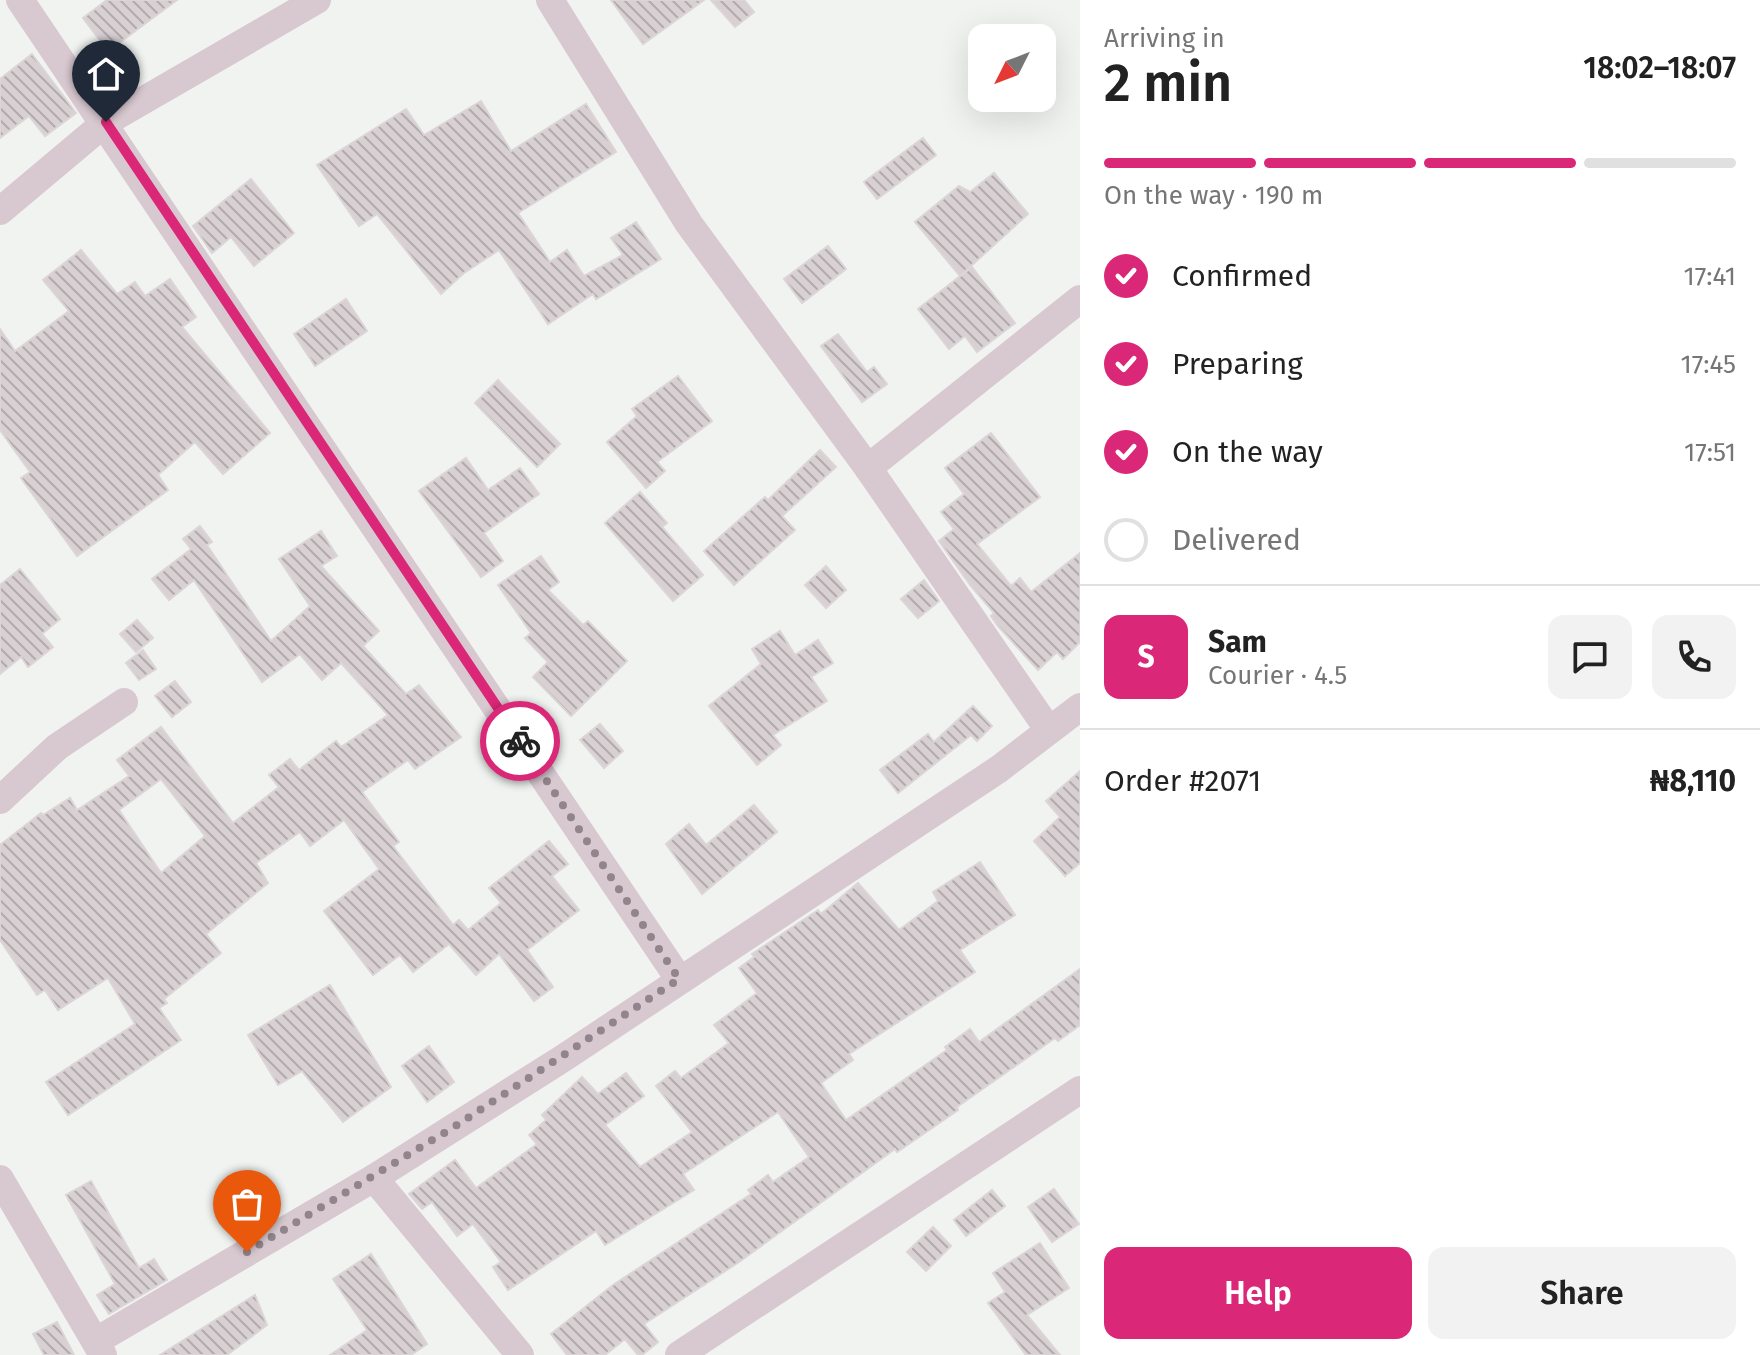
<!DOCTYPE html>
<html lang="en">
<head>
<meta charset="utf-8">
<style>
  body { margin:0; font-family:"Fira Sans",sans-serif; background:#f2f2f2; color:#222; height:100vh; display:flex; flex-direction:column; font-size:30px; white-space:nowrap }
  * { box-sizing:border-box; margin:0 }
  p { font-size:26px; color:#767676 }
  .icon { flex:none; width:44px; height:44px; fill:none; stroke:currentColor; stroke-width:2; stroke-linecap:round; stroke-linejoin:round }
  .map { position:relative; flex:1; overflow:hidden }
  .panel { display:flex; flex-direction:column; background:#fff; width:680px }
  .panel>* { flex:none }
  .needle { width:52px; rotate:228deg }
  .controls { position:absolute; left:968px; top:24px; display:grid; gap:16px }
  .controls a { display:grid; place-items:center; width:88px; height:88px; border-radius:16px; background:#fff; box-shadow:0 8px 32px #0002; font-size:40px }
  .pin { position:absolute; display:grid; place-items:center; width:68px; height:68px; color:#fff; margin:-82px -34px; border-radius:50% 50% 50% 0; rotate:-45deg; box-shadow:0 0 8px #0007 }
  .pin .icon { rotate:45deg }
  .courier { position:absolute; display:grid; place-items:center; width:80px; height:80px; margin:-40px; border:6px solid #db2777; border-radius:50%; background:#fff; color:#222; box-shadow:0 2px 10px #0007 }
  .overview em { font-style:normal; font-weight:600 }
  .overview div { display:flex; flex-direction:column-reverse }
  .overview { display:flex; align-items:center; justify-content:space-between; height:136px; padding:0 24px }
  h1 { font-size:52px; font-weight:600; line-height:60px }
  .bar { display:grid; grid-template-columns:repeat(4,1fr); gap:12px 8px; align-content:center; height:96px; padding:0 24px }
  .bar i { height:10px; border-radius:6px; background:#e0e0e0 }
  .bar .current { background:#db2777 }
  .bar p { grid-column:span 4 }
  .line { display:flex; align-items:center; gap:20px; padding:0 24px; border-top:2px solid #e0e0e0 }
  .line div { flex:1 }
  .round { display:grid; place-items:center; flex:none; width:84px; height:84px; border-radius:16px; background:#f2f2f2 }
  ol { padding:0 24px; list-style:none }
  li { display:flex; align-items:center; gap:24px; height:88px }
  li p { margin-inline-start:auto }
  li .icon { padding:8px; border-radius:50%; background:#db2777; color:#fff; stroke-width:4 }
  li:last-child { color:#767676 }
  li i { width:44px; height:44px; border:4px solid #e0e0e0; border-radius:50% }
  .button { display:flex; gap:16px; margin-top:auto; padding:16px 24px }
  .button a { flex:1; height:92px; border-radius:16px; background:#db2777; color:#fff; font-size:32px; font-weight:600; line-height:92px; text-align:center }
  .button a+a { background:#f2f2f2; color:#222 }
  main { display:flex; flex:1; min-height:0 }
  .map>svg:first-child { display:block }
  .building { fill:url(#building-back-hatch); stroke:#dcd5d7; stroke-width:2; fill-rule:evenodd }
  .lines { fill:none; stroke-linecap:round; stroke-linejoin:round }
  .minor { stroke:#d8c8d0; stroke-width:28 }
  .done { stroke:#91848b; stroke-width:8; stroke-dasharray:0 14.4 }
  .route { stroke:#db2777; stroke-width:10 }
</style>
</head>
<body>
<main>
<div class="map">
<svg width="1080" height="1355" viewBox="0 0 1080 1355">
  <defs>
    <pattern id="building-back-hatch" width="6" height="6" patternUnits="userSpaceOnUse" patternTransform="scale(2)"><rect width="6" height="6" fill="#d8d0d3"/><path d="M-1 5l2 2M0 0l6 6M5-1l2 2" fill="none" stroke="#b2abae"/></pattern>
  </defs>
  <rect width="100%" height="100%" fill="#f1f3f1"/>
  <g class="building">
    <path d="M107 0H177L108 51 83 18Z"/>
    <path d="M611 0H704L643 44Z"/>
    <path d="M711 0H744L754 12 735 27Z"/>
    <path d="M32 54 76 113 45 136 29 116 0 138V79Z"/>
    <path d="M481 101 511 151 586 104 616 152 518 213 550 262 567 250 584 276 623 255 611 238 636 222 661 259 596 299 593 294 548 324 499 250 464 273 441 294 377 214 359 226 317 165 406 109 424 135Z"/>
    <path d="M923 138 936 155 877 199 864 182Z"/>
    <path d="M994 173 1028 214 960 276 915 222 959 186 970 192Z"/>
    <path d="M251 179 294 233 254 266 231 237 212 253 193 226Z"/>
    <path d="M828 246 846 269 802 303 784 279Z"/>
    <path d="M81 250 117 294 135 282 145 296 170 279 196 317 182 327 270 433 223 474 195 442 158 475 168 490 77 556 21 478 30 472 0 430V329L15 351 69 311 43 280Z"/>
    <path d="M972 267 1015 323 977 352 965 336 949 349 918 309Z"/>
    <path d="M346 299 367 331 315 366 294 334Z"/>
    <path d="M838 334 867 372 874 367 887 384 862 402 821 346Z"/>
    <path d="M678 376 712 421 657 462 665 471 646 488 607 442 637 416 632 409Z"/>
    <path d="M498 380 560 444 537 467 475 403Z"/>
    <path d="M991 433 1040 497 977 544 1011 586 1020 578 1031 592 1080 553V642L1063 659 1057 652 1038 670 998 626 991 616 994 613 970 585 939 541 954 529 941 512 964 494 945 468Z"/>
    <path d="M820 450 836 467 782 516 795 530 734 585 704 551 765 497 768 500Z"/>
    <path d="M466 458 488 490 520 468 539 494 484 533 503 561 481 577 419 491Z"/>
    <path d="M640 492 667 523 662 527 703 575 673 601 605 523Z"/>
    <path d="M200 526 212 542 207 545 271 641 310 606 279 559 321 531 337 556 321 566 379 631 363 646 406 694 419 685 461 737 415 769 408 760 362 792 399 842 393 846 453 925 459 920 468 930 501 903 489 888 549 841 568 864 552 876 579 910 527 950 553 987 534 1001 499 954 476 975 449 944 413 972 400 955 373 975 324 911 379 869 344 820 310 846 300 832 256 863 268 883 206 934 221 953 164 999 167 1003 159 1008 181 1040 68 1115 46 1082 135 1024 108 978 58 1010 45 990 37 995 0 940V845L41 813 43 815 70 798 77 810 129 776 117 760 161 727 233 823 279 787 269 775 290 759 299 770 336 741 341 747 388 715 341 663 322 680 300 654 262 682 194 580 169 600 152 579 191 549 183 539ZM161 779 205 836 161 873 119 810Z"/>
    <path d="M541 556 559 582 548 590 583 625 588 621 627 661 571 716 533 677 548 662 525 638 531 633 498 585Z"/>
    <path d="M826 566 846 590 826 608 805 585Z"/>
    <path d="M20 569 60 619 42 634 53 647 28 667 21 657 0 674V585Z"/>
    <path d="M924 580 939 601 918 618 901 599Z"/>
    <path d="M137 620 153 638 136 652 120 634Z"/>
    <path d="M780 631 795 655 818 640 833 663 811 677 827 701 773 735 781 745 757 765 709 706 761 664 752 649Z"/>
    <path d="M143 650 156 669 139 680 126 663Z"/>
    <path d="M175 681 191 702 172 717 155 696Z"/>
    <path d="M973 706 992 726 977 741 971 735 898 793 880 770 928 734 934 742Z"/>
    <path d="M600 724 623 751 604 768 580 740Z"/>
    <path d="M1080 771V863L1065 876 1034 841 1060 817 1046 801Z"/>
    <path d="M754 805 777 832 702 894 666 844 689 824 706 845Z"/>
    <path d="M980 862 1015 915 960 950 975 972 849 1054 853 1060 821 1083 846 1120 947 1050 945 1047 970 1029 979 1042 1080 969V1025L1058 1041 1055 1038 957 1107 958 1110 897 1152 895 1149 739 1262 644 1324 658 1342 642 1355H638L625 1339 605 1355H567L551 1334 613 1285 751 1194 748 1190 768 1175 773 1182 809 1157 778 1112 683 1174 694 1190 605 1245 596 1231 508 1290 493 1267 501 1262 473 1224 457 1236 432 1202 422 1209 409 1194 455 1160 476 1188 537 1144 529 1135 546 1120 542 1115 582 1077 598 1094 626 1073 644 1096 605 1125 640 1167 692 1132 656 1086 675 1071 681 1078 729 1043 714 1025 757 993 739 968 754 957 752 954 818 910 821 914 858 883 899 930 938 901 933 892Z"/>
    <path d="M330 985 391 1087 343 1122 302 1071 278 1085 248 1035Z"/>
    <path d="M429 1046 454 1082 427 1102 402 1066Z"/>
    <path d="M91 1181 139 1268 154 1259 167 1280 109 1314 97 1295 115 1284 66 1195Z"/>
    <path d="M1054 1189 1079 1224 1052 1242 1028 1207Z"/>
    <path d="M992 1190 1005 1206 966 1236 954 1220Z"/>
    <path d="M933 1227 951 1246 926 1271 907 1252Z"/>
    <path d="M1040 1243 1069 1288 1027 1315 1060 1355H1026L988 1303 1005 1292 993 1273Z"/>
    <path d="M371 1254 427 1344 411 1355H330L367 1330 333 1279Z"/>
    <path d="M255 1295 267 1325 227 1355H160Z"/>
    <path d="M57 1322 74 1355H44L33 1334Z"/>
  </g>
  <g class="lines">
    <g class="minor">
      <path d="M20 0 679 979"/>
      <path d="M550 0 689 224 868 468 1048 729"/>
      <path d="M0 211 106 122 317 0"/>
      <path d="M868 468 1080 299"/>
      <path d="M0 800 57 747 124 702"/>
      <path d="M374 1178 520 1355"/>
      <path d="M0 1179 103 1355"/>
      <path d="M96 1341 374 1178 562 1059 999 769 1080 707"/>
      <path d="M679 1355 1080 1090"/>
    </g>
  </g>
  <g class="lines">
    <path class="done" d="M247 1252 454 1127 679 979 520 741"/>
    <path class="route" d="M106 122 520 741"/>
  </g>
</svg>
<div class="controls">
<a><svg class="needle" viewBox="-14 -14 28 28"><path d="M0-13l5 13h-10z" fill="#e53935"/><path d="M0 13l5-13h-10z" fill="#767676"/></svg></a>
</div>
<div class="pin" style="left:247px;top:1252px;background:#ea580c"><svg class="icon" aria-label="bag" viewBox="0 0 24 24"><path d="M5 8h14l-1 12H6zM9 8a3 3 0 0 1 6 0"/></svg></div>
<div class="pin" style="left:106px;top:122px;background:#1f2937"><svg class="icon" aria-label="home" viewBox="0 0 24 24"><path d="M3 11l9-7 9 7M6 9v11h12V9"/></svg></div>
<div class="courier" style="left:520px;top:741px"><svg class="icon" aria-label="bike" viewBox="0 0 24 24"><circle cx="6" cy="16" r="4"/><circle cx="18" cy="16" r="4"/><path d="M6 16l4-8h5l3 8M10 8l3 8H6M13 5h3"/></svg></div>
</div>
<section class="panel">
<div class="overview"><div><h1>2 min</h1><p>Arriving in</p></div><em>18:02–18:07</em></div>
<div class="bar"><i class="current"></i><i class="current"></i><i class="current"></i><i></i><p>On the way · 190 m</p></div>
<ol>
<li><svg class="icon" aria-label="check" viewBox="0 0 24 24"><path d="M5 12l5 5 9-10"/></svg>Confirmed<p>17:41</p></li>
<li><svg class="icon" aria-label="check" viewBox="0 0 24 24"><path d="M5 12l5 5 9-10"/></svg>Preparing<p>17:45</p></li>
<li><svg class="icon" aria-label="check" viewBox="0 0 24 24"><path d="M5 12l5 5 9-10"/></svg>On the way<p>17:51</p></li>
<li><i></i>Delivered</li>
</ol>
<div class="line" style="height:144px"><b class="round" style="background:#db2777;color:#fff">S</b><div><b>Sam</b><p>Courier · 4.5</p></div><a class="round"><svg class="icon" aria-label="chat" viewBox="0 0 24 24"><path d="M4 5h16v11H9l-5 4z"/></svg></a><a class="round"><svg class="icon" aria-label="phone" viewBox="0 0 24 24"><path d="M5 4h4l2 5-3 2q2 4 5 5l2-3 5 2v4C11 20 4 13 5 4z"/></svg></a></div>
<div class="line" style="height:104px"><div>Order #2071</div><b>₦8,110</b></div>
<div class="button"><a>Help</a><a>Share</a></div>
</section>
</main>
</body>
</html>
